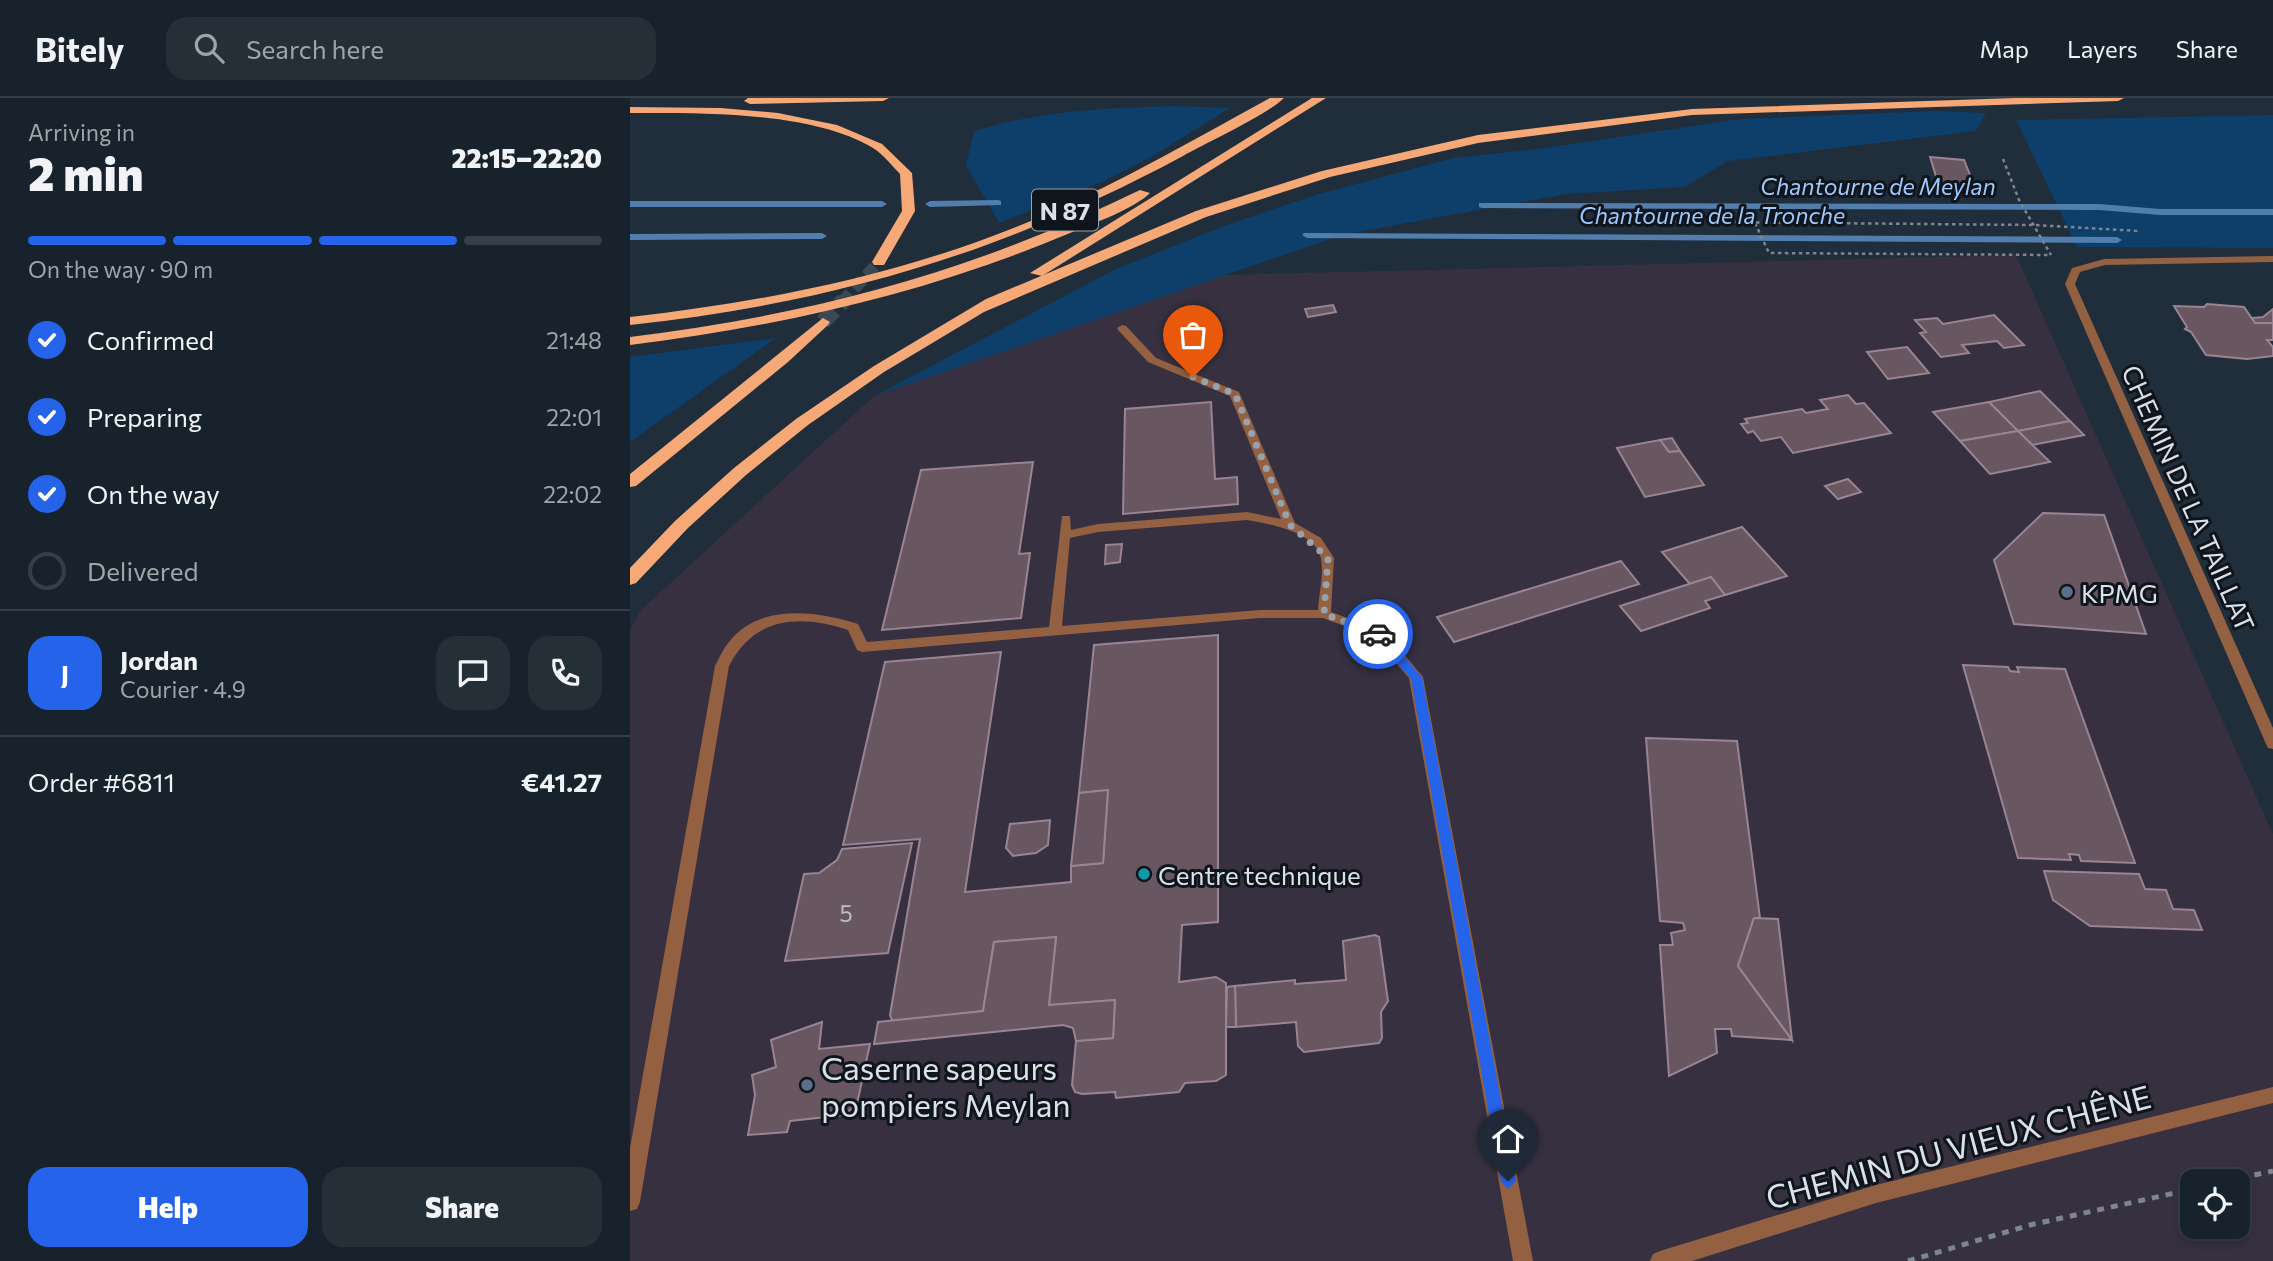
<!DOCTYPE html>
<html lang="en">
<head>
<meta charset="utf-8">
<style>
  body { margin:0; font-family:Commissioner,sans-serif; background:#252f38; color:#f1f3f6; height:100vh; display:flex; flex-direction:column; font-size:26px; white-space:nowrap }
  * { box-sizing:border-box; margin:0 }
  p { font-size:23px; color:#9fa4a9 }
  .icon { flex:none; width:38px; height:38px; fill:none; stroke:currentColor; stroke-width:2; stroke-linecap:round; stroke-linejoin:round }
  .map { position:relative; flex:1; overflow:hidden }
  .details { display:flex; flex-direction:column; background:#18222c; width:630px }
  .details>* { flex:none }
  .buttons { position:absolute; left:1550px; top:1071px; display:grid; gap:14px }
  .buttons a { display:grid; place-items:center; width:70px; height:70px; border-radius:14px; background:#18222c; box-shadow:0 4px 10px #0003,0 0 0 2px #363f48; font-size:35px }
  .pin { position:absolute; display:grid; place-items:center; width:60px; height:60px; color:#fff; margin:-72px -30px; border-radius:50% 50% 50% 0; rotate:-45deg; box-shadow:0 0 7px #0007 }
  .pin .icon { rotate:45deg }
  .courier { position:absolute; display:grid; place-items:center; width:70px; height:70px; margin:-35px; border:5px solid #2563eb; border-radius:50%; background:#fff; color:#222; box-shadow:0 2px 9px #0007 }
  .overview em { font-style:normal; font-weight:800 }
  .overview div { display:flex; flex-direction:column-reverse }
  .overview { display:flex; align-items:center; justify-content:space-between; height:119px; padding:0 28px }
  h1 { font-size:46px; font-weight:800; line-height:52px }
  .bar { display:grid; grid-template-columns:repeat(4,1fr); gap:10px 7px; align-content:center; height:84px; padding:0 28px }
  .bar i { height:9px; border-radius:5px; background:#363f48 }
  .bar .on { background:#2563eb }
  .bar p { grid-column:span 4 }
  .line { display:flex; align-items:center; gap:18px; padding:0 28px; border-top:2px solid #363f48 }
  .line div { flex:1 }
  .round { display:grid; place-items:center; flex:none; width:74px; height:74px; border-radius:21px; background:#252f38 }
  ol { padding:0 28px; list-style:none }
  li { display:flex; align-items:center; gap:21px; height:77px }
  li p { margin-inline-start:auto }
  li .icon { padding:7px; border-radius:50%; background:#2563eb; color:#fff; stroke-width:4 }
  li:last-child { color:#9fa4a9 }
  li i { width:38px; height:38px; border:4px solid #363f48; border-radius:50% }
  .primary-button { display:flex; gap:14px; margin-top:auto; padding:14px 28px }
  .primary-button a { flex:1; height:80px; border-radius:21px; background:#2563eb; color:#fff; font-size:28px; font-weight:800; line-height:80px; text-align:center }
  .primary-button a+a { background:#252f38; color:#f1f3f6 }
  header { display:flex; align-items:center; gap:42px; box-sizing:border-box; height:98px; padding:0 35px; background:#18222c; border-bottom:2px solid #363f48 }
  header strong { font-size:33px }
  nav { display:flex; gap:38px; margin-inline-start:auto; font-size:24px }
  .search { width:490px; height:63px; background:#252f38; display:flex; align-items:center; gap:18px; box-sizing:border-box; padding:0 24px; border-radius:21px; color:#9fa4a9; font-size:26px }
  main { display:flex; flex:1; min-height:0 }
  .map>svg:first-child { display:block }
  .commercial { fill:#363040; fill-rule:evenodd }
  .green { fill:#0d3f6a }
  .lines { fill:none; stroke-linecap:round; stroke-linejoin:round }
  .stream { fill:#517eac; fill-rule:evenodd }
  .building { fill:#685661; stroke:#998592; stroke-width:2 }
  .trunk-tunnel-far1 { stroke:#3c4854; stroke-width:12; stroke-dasharray:12 6; stroke-linecap:butt }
  .trunk-tunnel { stroke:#3c4854; stroke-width:16; stroke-dasharray:16 8; stroke-linecap:butt }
  .path-far1 { stroke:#7b8691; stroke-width:2.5; stroke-dasharray:3.5 3.5; stroke-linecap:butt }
  .path { stroke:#7b8691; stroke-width:5; stroke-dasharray:7 7; stroke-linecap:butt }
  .service { fill:#936041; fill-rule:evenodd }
  .tertiary { fill:#936041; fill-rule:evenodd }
  .trunk { fill:#f6a876; fill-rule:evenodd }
  .route { fill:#2563eb }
  .done { stroke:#98a2ac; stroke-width:7; stroke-dasharray:0 12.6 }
  .service-dot { fill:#5c6f8a; stroke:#0f151b; stroke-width:2.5 }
  .culture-dot { fill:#0f9aa8; stroke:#0f151b; stroke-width:2.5 }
  .labels { text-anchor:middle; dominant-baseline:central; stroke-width:6; stroke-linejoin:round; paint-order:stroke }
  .far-water-label { font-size:23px; font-style:italic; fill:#9cc9fe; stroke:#0f151b }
  .number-label { font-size:23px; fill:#bdbec8 }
  .shield { fill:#0f151b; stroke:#9ca4ac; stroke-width:2 }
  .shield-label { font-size:24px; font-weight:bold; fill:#d9e1ea }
  .street-label { font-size:26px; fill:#d9e1ea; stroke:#0f151b }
  .poi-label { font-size:26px; fill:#d9e1ea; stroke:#0f151b; text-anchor:start }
  .near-poi-label { font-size:32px; fill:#d9e1ea; stroke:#0f151b; text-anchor:start }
  .near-street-label { font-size:32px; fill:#d9e1ea; stroke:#0f151b }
</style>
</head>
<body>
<header>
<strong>Bitely</strong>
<div class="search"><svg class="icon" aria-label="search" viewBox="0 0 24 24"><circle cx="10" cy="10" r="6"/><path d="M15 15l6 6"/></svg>Search here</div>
<nav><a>Map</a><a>Layers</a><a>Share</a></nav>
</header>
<main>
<section class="details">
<div class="overview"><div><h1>2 min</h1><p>Arriving in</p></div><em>22:15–22:20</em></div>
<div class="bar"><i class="on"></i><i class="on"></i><i class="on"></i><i></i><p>On the way · 90 m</p></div>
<ol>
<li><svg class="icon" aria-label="check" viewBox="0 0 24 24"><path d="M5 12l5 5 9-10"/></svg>Confirmed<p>21:48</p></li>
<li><svg class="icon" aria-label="check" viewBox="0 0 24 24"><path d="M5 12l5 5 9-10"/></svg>Preparing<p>22:01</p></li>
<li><svg class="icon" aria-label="check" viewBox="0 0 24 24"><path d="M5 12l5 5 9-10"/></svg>On the way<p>22:02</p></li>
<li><i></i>Delivered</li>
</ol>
<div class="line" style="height:126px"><b class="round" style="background:#2563eb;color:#fff">J</b><div><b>Jordan</b><p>Courier · 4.9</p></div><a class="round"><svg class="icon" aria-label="chat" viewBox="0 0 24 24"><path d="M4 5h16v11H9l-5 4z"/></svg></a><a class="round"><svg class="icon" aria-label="phone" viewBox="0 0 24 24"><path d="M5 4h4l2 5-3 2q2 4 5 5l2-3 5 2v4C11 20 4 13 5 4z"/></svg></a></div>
<div class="line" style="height:91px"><div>Order #6811</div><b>€41.27</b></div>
<div class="primary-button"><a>Help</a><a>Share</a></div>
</section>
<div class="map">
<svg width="1643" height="1163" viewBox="0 0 1643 1163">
  <rect width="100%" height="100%" fill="#202d3a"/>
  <path class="commercial" d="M1386 157 1643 736V1163H0V532L11 512 244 298 556 178ZM1563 1083H1608V1129H1563Z"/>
  <g class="green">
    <path d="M542 8 600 10 523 58 474 83 369 125 336 67 344 33C408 13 474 10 542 8Z"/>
    <path d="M1307 13 1356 15 1346 33 1098 63 1055 89 936 96 712 137 244 298 486 171 599 126 689 96 823 60 908 51 1110 21Z"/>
    <path d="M1643 17V150L1447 149 1386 22Z"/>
    <path d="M146 240 0 344V259Z"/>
  </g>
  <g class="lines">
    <g class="stream">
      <path d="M368 102 371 103V107L300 109 295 106 300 103Z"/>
      <path d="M0 103H252L257 106 252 109H0Z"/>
      <path d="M849 105 1469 106 1530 111H1643V117H1530L1469 112 852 110 849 109Z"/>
      <path d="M674 135 1487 139 1492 142 1487 145 677 140 672 137Z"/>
      <path d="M0 136 192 135 197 138 192 141 0 142Z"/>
    </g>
  </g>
  <g class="building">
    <path d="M1300 59 1334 62 1344 87 1308 85Z"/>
    <path d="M1577 206 1614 209 1625 225H1643V242H1637L1643 249V258L1617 261 1576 257 1561 234 1555 231 1557 229 1544 208 1574 209Z"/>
    <path d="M703 207 706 214 678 219 675 211Z"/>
    <path d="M1643 211V225H1625L1622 220 1633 219Z"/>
    <path d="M1364 217 1394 247 1374 250 1367 243 1332 247 1339 255 1311 259 1290 235 1296 234 1285 222 1307 220 1313 226Z"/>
    <path d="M1277 249 1299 275 1258 281 1237 254Z"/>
    <path d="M1410 293 1440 323 1388 333 1359 304Z"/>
    <path d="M1218 297 1226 306 1234 305 1261 335 1163 355 1151 339 1131 343 1123 333 1118 335 1111 326 1118 325 1115 321 1172 311 1176 315 1198 311 1190 302Z"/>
    <path d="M581 304 585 381 607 379 608 406 493 416 495 311Z"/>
    <path d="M1359 304 1388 333 1330 343 1303 314Z"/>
    <path d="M1440 323 1454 337 1402 347 1388 333Z"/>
    <path d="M1388 333 1420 364 1360 376 1330 343Z"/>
    <path d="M1042 340 1050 353 1039 354 1030 342Z"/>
    <path d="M1030 342 1039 354 1050 353 1074 387 1015 399 987 350Z"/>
    <path d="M403 364 389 456 400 455 391 520 252 532 291 372Z"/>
    <path d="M1218 381 1231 394 1208 401 1195 388Z"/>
    <path d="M1413 415 1474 417 1516 536 1384 526 1364 462Z"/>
    <path d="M1112 429 1157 478 1095 497 1081 479 1060 486 1032 454Z"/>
    <path d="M492 446 490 464 475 466 476 447Z"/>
    <path d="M991 463 1009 486 824 544 807 519Z"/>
    <path d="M1081 479 1095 497 1075 503 1080 510 1011 533 990 508Z"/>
    <path d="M588 537V824L552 827 549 884 586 879 596 885V977L586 983 555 985 549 994 486 1000 485 994 452 996 445 994 442 987 446 943 483 940 485 902 419 907 426 839 364 844 353 913 270 924 262 922 260 917 290 741 213 747 255 564 371 554 335 794 441 784V768L473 765 478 692 449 695 464 547Z"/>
    <path d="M1333 567 1378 569 1380 573 1389 574 1387 569 1435 571 1505 765 1451 763 1449 757 1439 756 1441 762 1388 760Z"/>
    <path d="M1016 640 1107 643 1130 820H1124L1108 868 1162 942 1102 938 1101 931H1085L1087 955 1039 978 1030 847H1043L1041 835 1055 832 1053 825 1030 823Z"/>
    <path d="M478 692 473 765 441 768 449 695Z"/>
    <path d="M420 722 418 747 406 755 383 758 376 750 380 726Z"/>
    <path d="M282 745 258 855 155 863 174 776 189 775 207 762 212 751Z"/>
    <path d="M1414 773 1509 776 1515 791 1536 792 1543 811 1564 812 1572 832 1460 828 1423 802Z"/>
    <path d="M1124 820 1148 821 1162 942 1108 868Z"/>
    <path d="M745 837 749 839 758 903 751 914 752 940 749 945 674 954 668 948 666 924 606 929 605 888 665 882V886L716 882 713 843Z"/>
    <path d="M426 839 419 907 485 902 483 940 446 943 443 930 433 927 244 946 248 924 353 913 364 844Z"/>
    <path d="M605 888 606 929H596L597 889Z"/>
    <path d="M192 924 189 951 240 946 227 1006 214 1017 160 1023 157 1034 118 1037 125 997 122 977 146 969 141 942Z"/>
  </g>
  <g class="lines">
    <path class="trunk-tunnel-far1" d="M212 204 249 164"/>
    <path class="trunk-tunnel" d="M193 224 214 202"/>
    <g class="path-far1">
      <path d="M1373 61 1389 102 1421 157"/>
      <path d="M965 123 1404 127 1509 133"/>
      <path d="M1125 125 1139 155 1420 157"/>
    </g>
    <g class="path">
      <path d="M1597 1083 1643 1073"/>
      <path d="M1278 1163 1400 1127 1563 1091"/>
    </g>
    <path class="service" d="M492 227 496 228 526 260 609 294 665 425 691 440 704 460 701 514 754 533 793 579 903 1163H883L779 580 744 539 693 520H630L232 554 227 552 218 532C169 516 124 519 99 568L10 1104 7 1111 0 1113V1050L85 568C89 560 93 551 99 544 129 505 187 513 228 526L237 544 419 529 432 418H440L441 432 468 426 617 414 651 421 600 298 518 264 488 232 487 230ZM617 422C639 426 687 434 691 461 694 476 689 496 688 512H630L432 528 440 440 468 434Z"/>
    <g class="tertiary">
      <path d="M1643 158V164L1475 167 1450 174 1445 186 1643 630V651L1638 650 1636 646 1435 186 1442 170 1474 161Z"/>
      <path d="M1643 989V1005L1246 1105 1062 1163H1020L1023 1156 1030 1153 1246 1087Z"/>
    </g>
    <g class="trunk">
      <path d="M118 0H259L253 3 120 6 114 3Z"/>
      <path d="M640 0H654C635 18 578 44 553 58 373 155 203 205 0 227V219C143 203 285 174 417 116 494 82 567 40 640 0Z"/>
      <path d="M682 0H696L412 178 400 175Z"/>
      <path d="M1385 0H1494L1488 3 1062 17 848 45 700 79 576 119 354 214 254 274 178 327 116 377 58 430 6 485 0 487V470L45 423 104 370 166 321 244 268 356 201 566 113 692 73 848 37 1062 11Z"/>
      <path d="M0 9 91 10 148 15 207 27 252 46 282 75 285 113 254 167H244L242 164 272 113 270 76C262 68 253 56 243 50 181 13 71 15 0 15Z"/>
      <path d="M510 92 520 95C504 111 462 126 440 135 299 195 152 228 0 247V239C185 216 342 174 510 92Z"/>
      <path d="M193 220 200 224 198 227 158 264 6 388 0 389V376Z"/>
    </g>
  </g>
  <path class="route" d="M744 533H751L792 579 886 1083 878 1091 871 1083 781 581 744 538Z"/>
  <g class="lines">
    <path class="done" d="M563 279 605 296 660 427 698 460 694 516 748 536"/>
  </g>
  <g class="service-dot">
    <circle cx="1437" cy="494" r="7"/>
    <circle cx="177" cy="987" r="7"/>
  </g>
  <circle class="culture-dot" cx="514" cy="776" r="7"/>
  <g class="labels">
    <g class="far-water-label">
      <text x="1248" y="88">Chantourne de Meylan</text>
      <text x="1082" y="117">Chantourne de la Tronche</text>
    </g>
    <g class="number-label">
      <text x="216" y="815">5</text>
    </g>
    <rect class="shield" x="402" y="91.5" width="66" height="41" rx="5"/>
    <g class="shield-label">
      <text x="435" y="112">N 87</text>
    </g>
    <g class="street-label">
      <text transform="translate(1559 400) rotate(66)">CHEMIN DE LA TAILLAT</text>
    </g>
    <g class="poi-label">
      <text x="1451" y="494">KPMG</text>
      <text x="528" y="776">Centre technique</text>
    </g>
    <g class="near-poi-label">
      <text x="191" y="969">Caserne sapeurs<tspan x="191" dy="37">pompiers Meylan</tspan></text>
    </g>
    <g class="near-street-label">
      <text transform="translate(1328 1048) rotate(-15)">CHEMIN DU VIEUX CHÊNE</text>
    </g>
  </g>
</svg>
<div class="buttons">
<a><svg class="icon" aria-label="locate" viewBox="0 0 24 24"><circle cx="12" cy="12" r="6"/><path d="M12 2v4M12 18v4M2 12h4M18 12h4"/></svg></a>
</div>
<div class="pin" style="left:563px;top:279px;background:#ea580c"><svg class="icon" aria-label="bag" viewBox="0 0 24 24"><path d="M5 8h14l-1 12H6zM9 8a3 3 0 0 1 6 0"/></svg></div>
<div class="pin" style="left:878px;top:1083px;background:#1f2937"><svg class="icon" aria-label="home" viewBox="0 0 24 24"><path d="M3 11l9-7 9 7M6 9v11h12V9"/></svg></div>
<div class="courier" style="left:748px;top:536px"><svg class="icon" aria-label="car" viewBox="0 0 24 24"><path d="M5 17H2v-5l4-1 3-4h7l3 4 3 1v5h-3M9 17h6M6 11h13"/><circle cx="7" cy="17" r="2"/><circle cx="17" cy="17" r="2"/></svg></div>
</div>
</main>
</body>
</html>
